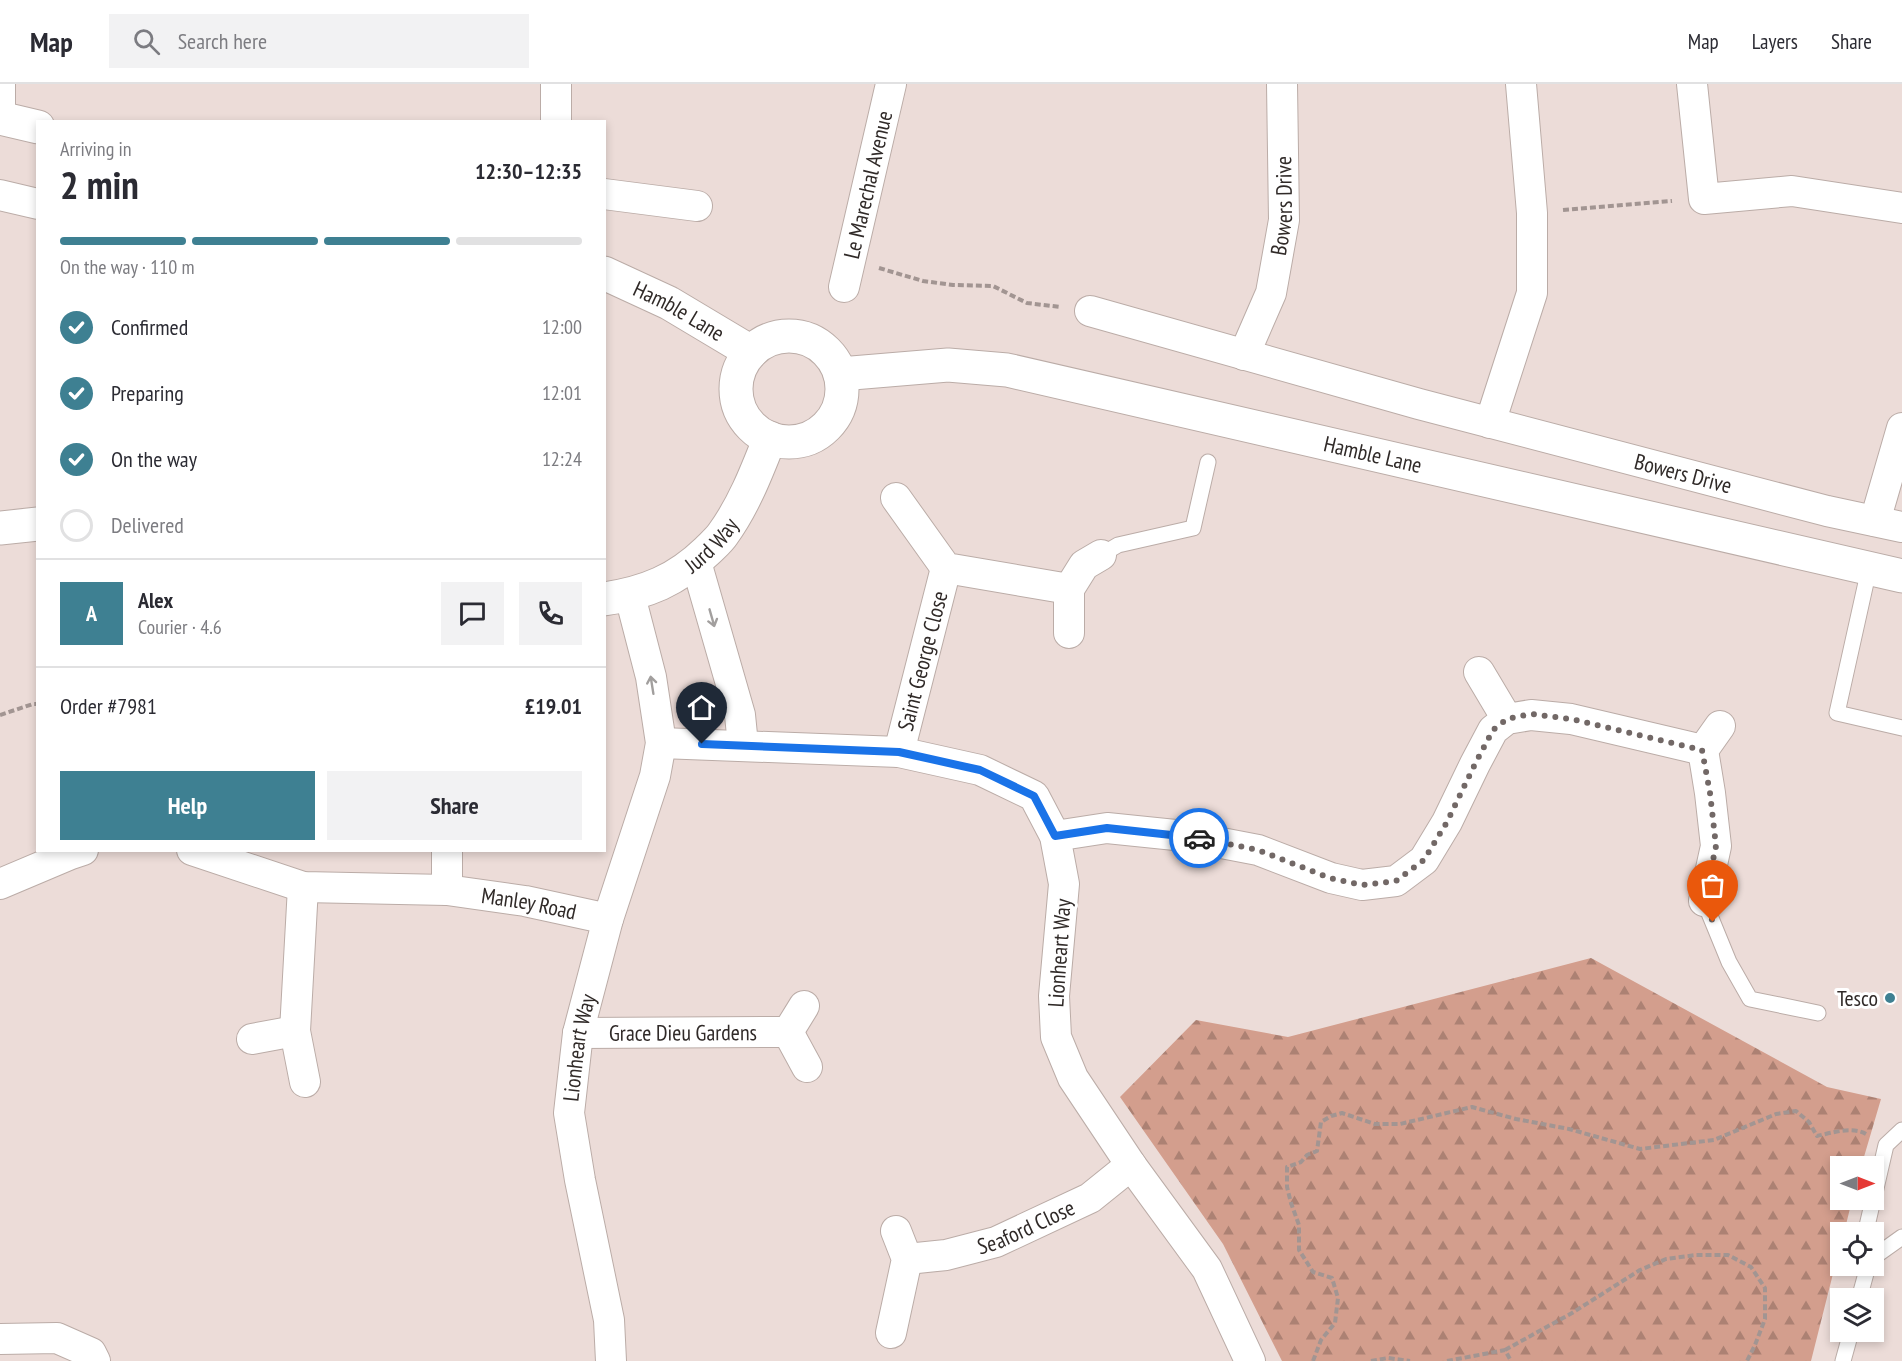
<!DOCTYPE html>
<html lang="en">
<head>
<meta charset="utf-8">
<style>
  body { margin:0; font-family:"PT Sans Narrow",sans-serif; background:#f2f2f3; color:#2b2b33; height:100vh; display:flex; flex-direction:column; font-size:22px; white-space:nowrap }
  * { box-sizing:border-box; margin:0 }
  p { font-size:20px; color:#7c7c81 }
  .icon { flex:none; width:33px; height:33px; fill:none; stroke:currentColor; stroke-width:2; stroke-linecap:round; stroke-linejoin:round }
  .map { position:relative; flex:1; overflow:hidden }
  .panel { position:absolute; left:36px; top:36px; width:570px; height:732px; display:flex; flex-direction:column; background:#fff; border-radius:0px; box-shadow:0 3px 9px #0003 }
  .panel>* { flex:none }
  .needle { width:39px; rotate:90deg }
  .fabs { position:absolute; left:1830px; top:1072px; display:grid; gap:12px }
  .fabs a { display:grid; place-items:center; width:54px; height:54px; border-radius:0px; background:#fff; box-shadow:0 3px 9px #0003; font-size:30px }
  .pin { position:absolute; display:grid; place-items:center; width:51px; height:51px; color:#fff; margin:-62px -26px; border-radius:50% 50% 50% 0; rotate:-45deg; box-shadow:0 0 6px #0007 }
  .pin .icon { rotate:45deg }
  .courier { position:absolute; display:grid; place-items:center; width:60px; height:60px; margin:-30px; border:4px solid #1a73e8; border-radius:50%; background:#fff; color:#222; box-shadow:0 2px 8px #0007 }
  .summary em { font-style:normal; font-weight:700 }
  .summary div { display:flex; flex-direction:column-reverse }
  .summary { display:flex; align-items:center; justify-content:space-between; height:102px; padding:0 24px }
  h1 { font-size:39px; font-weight:700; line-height:45px }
  .bar { display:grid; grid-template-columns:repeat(4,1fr); gap:9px 6px; align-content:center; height:72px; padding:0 24px }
  .bar i { height:8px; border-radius:4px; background:#e1e1e2 }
  .bar .selected { background:#3e8092 }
  .bar p { grid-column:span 4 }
  .line { display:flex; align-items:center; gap:15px; padding:0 24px; border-top:2px solid #e1e1e2 }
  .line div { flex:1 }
  .round { display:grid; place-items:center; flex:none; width:63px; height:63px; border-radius:0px; background:#f2f2f3 }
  ol { padding:0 24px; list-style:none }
  li { display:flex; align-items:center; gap:18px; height:66px }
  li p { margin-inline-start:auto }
  li .icon { padding:6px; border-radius:50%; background:#3e8092; color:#fff; stroke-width:4 }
  li:last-child { color:#7c7c81 }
  li i { width:33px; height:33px; border:3px solid #e1e1e2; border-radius:50% }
  .primary-button { display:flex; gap:12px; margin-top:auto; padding:12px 24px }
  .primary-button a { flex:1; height:69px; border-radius:0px; background:#3e8092; color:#fff; font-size:24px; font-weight:700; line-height:69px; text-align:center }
  .primary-button a+a { background:#f2f2f3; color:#2b2b33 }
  header { display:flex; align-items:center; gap:36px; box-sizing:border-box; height:84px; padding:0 30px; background:#fff; border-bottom:2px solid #e1e1e2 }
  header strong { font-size:28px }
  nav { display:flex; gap:33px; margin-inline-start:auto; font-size:21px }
  .search { width:420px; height:54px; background:#f2f2f3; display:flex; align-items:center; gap:15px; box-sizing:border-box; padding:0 21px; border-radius:0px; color:#7c7c81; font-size:22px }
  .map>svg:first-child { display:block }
  .forest { fill:url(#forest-firs) }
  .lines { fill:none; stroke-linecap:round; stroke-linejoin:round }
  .service-casing { stroke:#bbaca7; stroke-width:17 }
  .minor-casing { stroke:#bbaca7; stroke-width:32 }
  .tertiary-casing { stroke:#bbaca7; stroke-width:35 }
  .primary-casing { stroke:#bbaca7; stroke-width:35 }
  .path { stroke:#a29592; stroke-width:4; stroke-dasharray:6 3; stroke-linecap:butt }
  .service { stroke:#fff; stroke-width:15 }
  .minor { stroke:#fff; stroke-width:30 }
  .tertiary { stroke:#fff; stroke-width:33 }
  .primary { stroke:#fff; stroke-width:33 }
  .oneway { stroke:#a29f9e }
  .done { stroke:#726866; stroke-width:6; stroke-dasharray:0 10.8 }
  .route { stroke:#1a73e8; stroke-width:8 }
  .poi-dot { fill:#3e8092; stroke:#fff; stroke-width:2 }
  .labels { text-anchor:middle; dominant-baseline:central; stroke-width:6; stroke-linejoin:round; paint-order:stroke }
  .street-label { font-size:22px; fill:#302a28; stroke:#fff }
  .poi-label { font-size:22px; fill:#302a28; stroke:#fff; text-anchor:end }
</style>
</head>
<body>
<header>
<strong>Map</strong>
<div class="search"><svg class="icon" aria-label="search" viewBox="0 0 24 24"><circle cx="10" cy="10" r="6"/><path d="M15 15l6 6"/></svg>Search here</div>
<nav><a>Map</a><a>Layers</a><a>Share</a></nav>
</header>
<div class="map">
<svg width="1902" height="1277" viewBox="0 0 1902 1277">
  <defs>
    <pattern id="forest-firs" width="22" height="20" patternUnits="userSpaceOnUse" patternTransform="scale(1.5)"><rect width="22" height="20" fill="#d39e8d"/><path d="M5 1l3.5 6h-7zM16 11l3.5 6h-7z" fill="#ac8173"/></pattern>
  </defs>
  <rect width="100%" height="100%" fill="#ecdcd8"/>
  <path class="forest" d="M1591 874 1827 1003 1881 1015 1861 1083H1840V1116H1852L1844 1149H1840V1162L1811 1277H1282L1223 1160 1120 1013 1196 936 1288 953Z"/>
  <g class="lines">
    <defs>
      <g id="service">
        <path d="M1101 471 1118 461 1193 444 1208 378"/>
        <path d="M1869 485 1837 629 1902 644"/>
        <path d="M1704 817 1729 878 1750 915 1818 929"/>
        <path d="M1874 1113 1886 1061 1902 1046"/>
        <path d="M1867 1149V1142L1873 1116"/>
        <path d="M1874 1173 1902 1153"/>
        <path d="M1859 1215 1868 1182"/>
        <path d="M1843 1277 1851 1248"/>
      </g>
      <g id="minor">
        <path d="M1692 0 1704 115 1792 107 1902 124"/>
        <path d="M0 23V0"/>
        <path d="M556 38V0"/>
        <path d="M604 110 697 122"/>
        <path d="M0 111 38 120"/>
        <path id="s1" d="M844 203 891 0"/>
        <path id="s2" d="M1090 227 1419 320 1827 427 1902 443"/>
        <path id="s3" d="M1244 271 1271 209 1284 136 1282 0"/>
        <path d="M1490 339 1532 209V129L1521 0"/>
        <path d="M896 414 946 484 1069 505"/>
        <path d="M1875 437 1902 344"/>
        <path d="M696 478 740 631 743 661"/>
        <path d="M1069 549V505L1084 481 1101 471"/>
        <path d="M1479 588 1507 635"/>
        <path d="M661 659 899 668 980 686 1034 712 1055 752 1064 800 1054 912 1056 953 1073 994 1131 1081 1207 1185 1250 1277"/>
        <path id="s4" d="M899 668 946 484"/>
        <path d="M1055 752 1107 744 1185 752 1258 766 1331 794 1362 801 1396 797 1424 776 1447 738 1475 680 1493 646 1507 635 1531 631 1571 635 1703 666"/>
        <path id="s5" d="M192 766 303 803 447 806 525 817 608 835"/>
        <path d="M0 800 71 770 83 766"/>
        <path d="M303 803 295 947 305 998"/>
        <path d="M447 806V766"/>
        <path d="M1704 817 1716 762 1710 709 1703 666 1720 642"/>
        <path d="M788 948 804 922"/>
        <path id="s6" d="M578 949 788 948 807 983"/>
        <path d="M252 955 295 947"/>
        <path id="s7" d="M907 1175 946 1171 996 1158 1090 1114 1131 1081"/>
        <path d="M891 1249 907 1175 896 1147"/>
        <path d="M0 1255 57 1254 91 1269 95 1277"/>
        <path id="s8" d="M611 1277 609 1236 580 1096 569 1029 578 949 608 835 655 692 661 659 651 593 630 512"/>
      </g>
      <g id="tertiary">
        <path d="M0 444 38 440"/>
        <path id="s9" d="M604 515C646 509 677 496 707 467 713 461 719 456 723 450 744 421 757 387 770 354"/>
      </g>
      <g id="primary">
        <path d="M0 34 38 43"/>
        <path id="s10" d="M604 189 669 219 751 268"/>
        <circle cx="789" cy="305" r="53"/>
        <path id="s11" d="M840 290 948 281 1007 286 1902 492"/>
      </g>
    </defs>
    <use href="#service" class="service-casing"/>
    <use href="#minor" class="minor-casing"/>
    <use href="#tertiary" class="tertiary-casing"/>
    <use href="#primary" class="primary-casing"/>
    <g class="path">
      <path d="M1563 126 1672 117"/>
      <path d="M879 184 923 197 953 201 993 202 1027 219 1060 223"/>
      <path d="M0 631 33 620H38"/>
      <path d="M1505 1266 1572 1229 1640 1186 1666 1175 1696 1171H1728L1751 1183 1765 1204V1235L1755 1261 1747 1277"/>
      <path d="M1313 1277 1321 1256 1335 1239 1338 1214 1332 1194 1313 1188 1299 1166V1141L1291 1119 1287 1103V1083L1301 1078 1307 1071 1317 1067 1321 1038 1331 1032 1342 1029 1375 1040H1400L1472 1023 1516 1035 1569 1045 1640 1065 1714 1056 1776 1030 1796 1027 1809 1038 1817 1052C1831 1049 1852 1042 1866 1050"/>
      <path d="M1371 1277 1388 1274 1410 1277"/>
      <path d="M1447 1277 1505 1266 1511 1277"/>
    </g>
    <use href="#service" class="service"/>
    <use href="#minor" class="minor"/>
    <use href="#tertiary" class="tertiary"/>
    <use href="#primary" class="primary"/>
  </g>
  <defs><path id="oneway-shaft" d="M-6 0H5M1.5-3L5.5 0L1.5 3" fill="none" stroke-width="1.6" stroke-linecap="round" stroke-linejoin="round" transform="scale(1.5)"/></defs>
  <g class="oneway">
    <use href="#oneway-shaft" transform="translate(712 534) rotate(74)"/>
    <use href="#oneway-shaft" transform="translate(652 601) rotate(-99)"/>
  </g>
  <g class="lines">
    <path class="done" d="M1199 754 1258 766 1330 794 1362 801 1396 797 1424 776 1447 738 1475 680 1493 646 1507 635 1531 630 1571 635 1702 666 1710 709 1716 762 1704 818 1713 838"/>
    <path class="route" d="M702 660 899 668 980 686 1034 712 1055 752 1107 744 1199 754"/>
  </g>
  <circle class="poi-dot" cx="1890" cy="914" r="6"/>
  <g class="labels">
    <g class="street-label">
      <text stroke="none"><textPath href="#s1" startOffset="105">Le Marechal Avenue</textPath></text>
      <text stroke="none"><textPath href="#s3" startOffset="156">Bowers Drive</textPath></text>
      <text stroke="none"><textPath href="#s10" startOffset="84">Hamble Lane</textPath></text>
      <text stroke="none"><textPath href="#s11" startOffset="543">Hamble Lane</textPath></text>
      <text stroke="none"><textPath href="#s2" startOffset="615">Bowers Drive</textPath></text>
      <text stroke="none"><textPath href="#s9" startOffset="123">Jurd Way</textPath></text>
      <text stroke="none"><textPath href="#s4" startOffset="94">Saint George Close</textPath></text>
      <text stroke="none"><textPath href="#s5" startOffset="344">Manley Road</textPath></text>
      <text transform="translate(1059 869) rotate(-86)">Lionheart Way</text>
      <text stroke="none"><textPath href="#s6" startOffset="105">Grace Dieu Gardens</textPath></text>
      <text stroke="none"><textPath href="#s8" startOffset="318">Lionheart Way</textPath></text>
      <text stroke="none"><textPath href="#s7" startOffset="124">Seaford Close</textPath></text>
    </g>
    <g class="poi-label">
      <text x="1878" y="914">Tesco</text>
    </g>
  </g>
</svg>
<div class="fabs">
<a><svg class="needle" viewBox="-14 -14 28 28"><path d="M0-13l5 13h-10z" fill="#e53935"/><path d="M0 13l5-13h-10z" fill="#7c7c81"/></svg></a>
<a><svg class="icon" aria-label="locate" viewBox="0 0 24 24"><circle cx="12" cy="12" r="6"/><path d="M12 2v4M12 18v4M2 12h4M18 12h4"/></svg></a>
<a><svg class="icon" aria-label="layers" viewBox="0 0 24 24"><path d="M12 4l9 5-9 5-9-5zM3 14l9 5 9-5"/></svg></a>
</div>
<div class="pin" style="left:1713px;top:838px;background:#ea580c"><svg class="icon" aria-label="bag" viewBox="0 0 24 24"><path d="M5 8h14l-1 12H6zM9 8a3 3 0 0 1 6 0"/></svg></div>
<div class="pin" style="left:702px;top:660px;background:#1f2937"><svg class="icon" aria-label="home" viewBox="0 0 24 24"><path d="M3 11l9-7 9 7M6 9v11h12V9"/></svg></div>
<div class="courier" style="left:1199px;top:754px"><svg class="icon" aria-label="car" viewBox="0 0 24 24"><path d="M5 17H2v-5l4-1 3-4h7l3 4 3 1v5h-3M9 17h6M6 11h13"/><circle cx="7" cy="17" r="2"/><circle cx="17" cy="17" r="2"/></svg></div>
<section class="panel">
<div class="summary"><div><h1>2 min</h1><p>Arriving in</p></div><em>12:30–12:35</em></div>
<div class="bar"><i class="selected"></i><i class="selected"></i><i class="selected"></i><i></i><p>On the way · 110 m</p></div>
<ol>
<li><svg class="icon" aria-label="check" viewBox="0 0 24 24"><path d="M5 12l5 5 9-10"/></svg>Confirmed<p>12:00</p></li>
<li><svg class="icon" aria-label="check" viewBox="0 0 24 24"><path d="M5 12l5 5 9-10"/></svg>Preparing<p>12:01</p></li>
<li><svg class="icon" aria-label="check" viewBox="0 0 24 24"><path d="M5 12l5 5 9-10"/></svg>On the way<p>12:24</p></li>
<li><i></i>Delivered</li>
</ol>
<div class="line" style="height:108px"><b class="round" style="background:#3e8092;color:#fff">A</b><div><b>Alex</b><p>Courier · 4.6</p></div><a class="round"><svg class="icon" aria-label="chat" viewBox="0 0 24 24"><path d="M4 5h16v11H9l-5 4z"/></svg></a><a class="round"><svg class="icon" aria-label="phone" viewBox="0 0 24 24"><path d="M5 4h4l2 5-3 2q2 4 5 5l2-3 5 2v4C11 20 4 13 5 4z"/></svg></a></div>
<div class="line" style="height:78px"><div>Order #7981</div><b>£19.01</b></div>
<div class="primary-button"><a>Help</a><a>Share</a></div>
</section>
</div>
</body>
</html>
